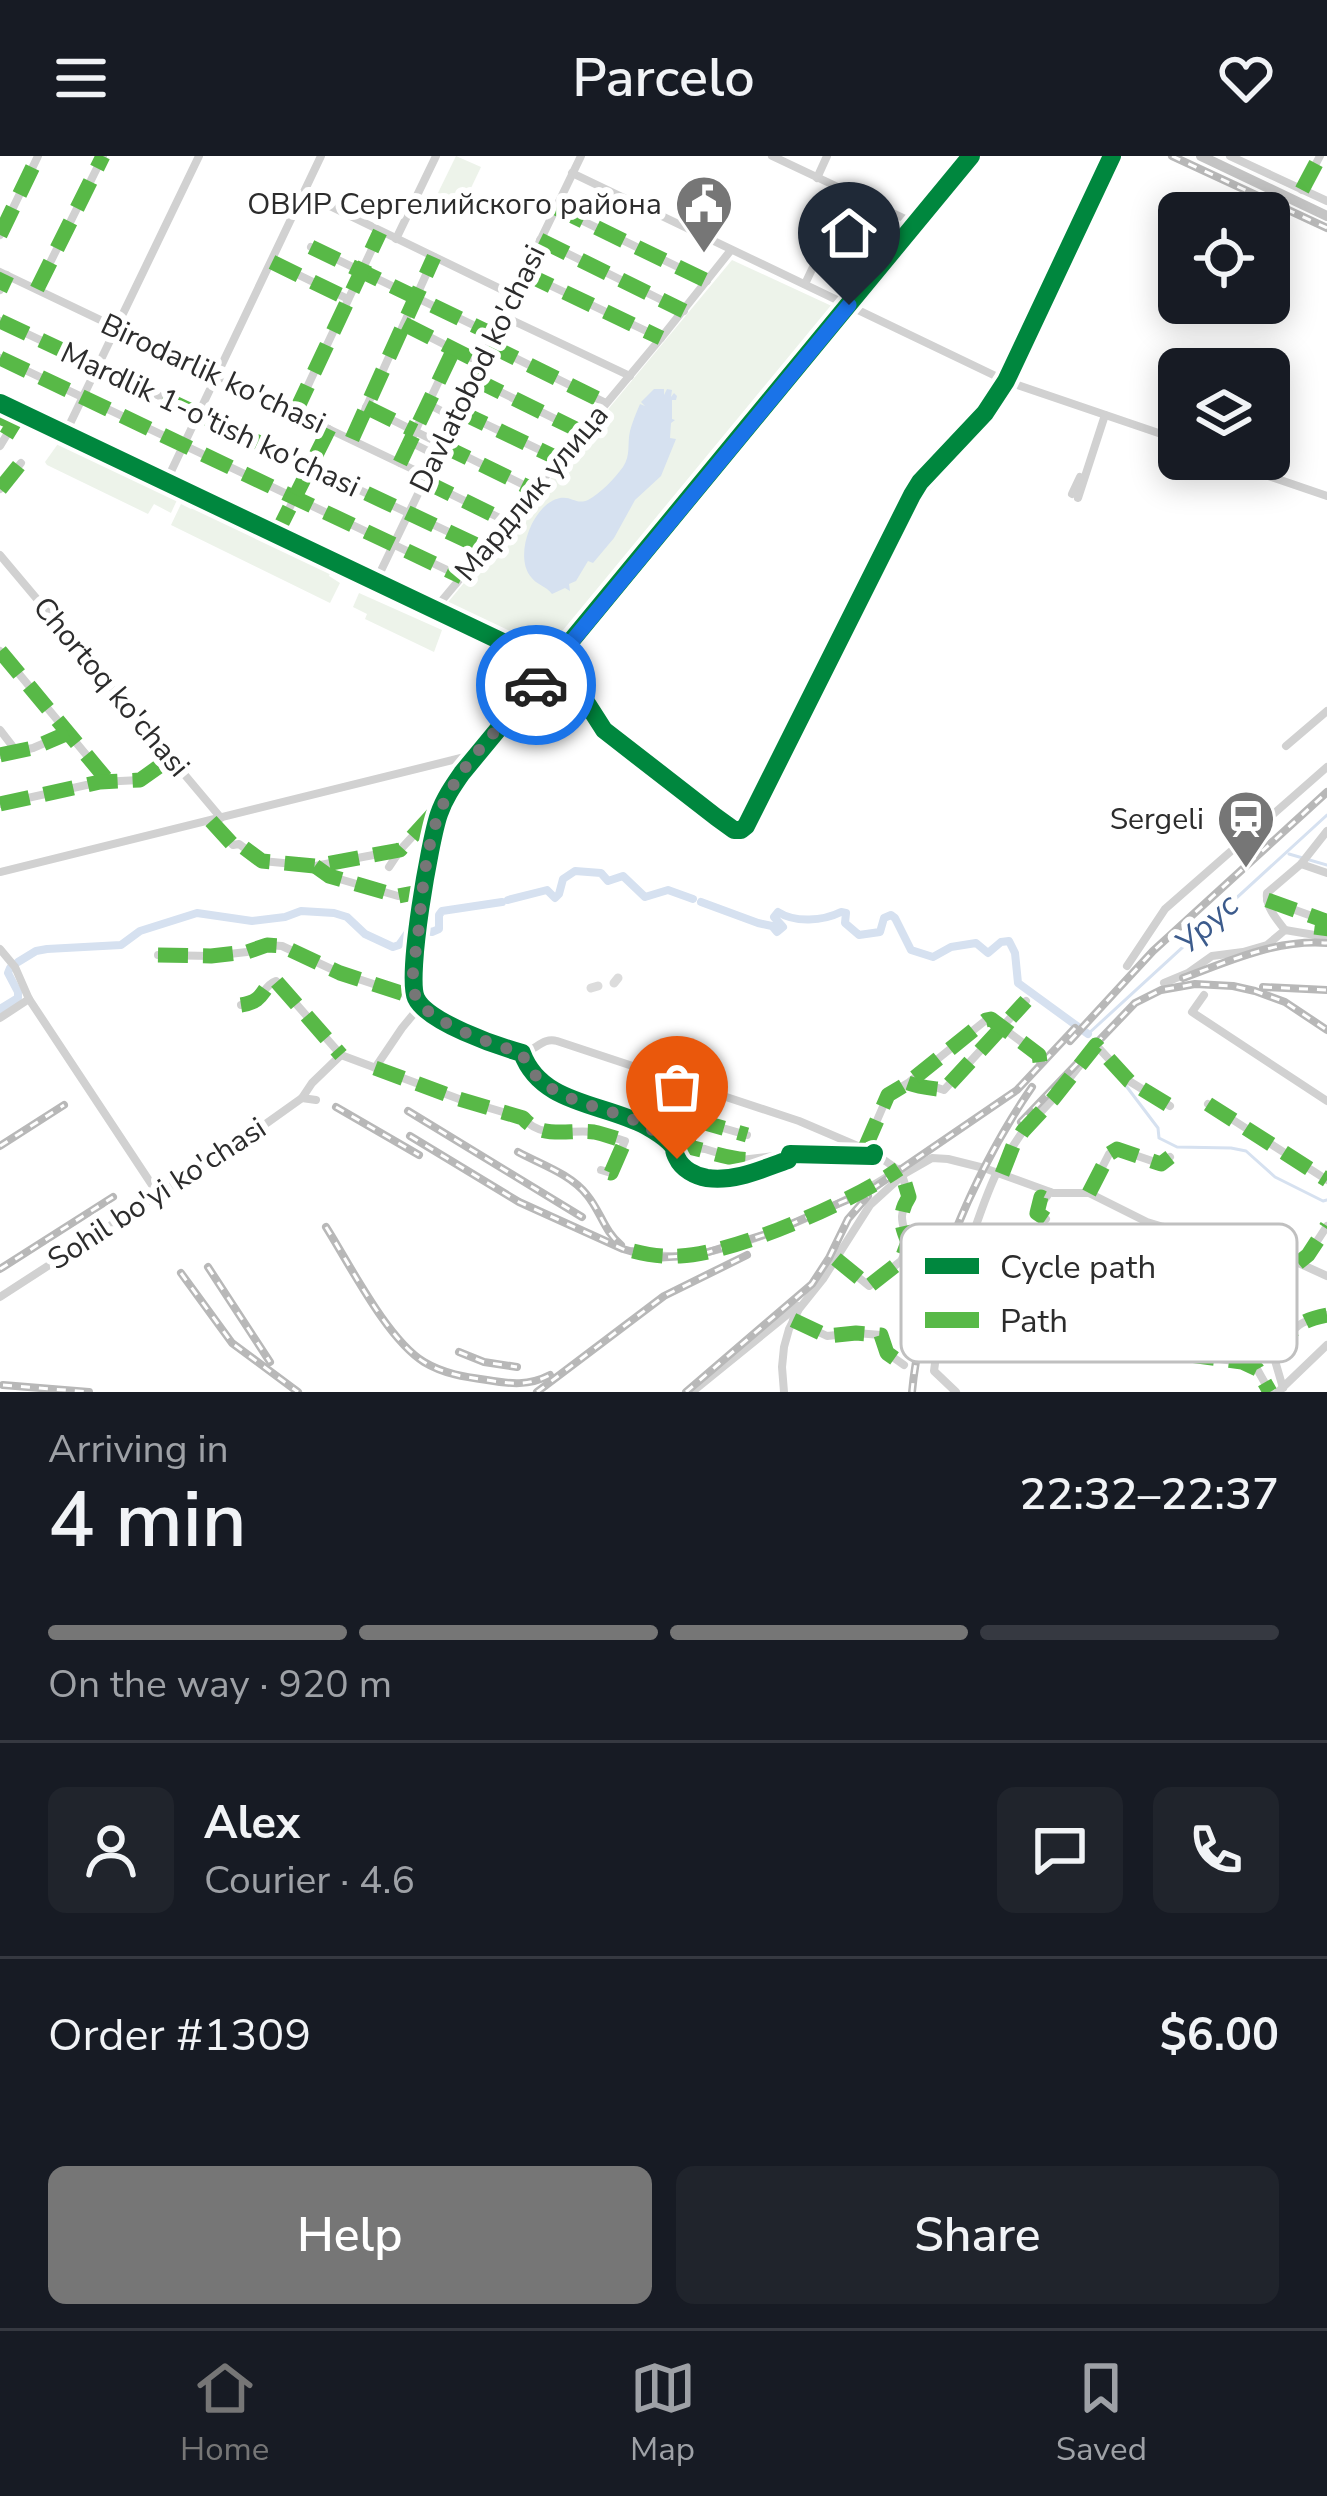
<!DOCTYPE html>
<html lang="en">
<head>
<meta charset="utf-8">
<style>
  body { margin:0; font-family:"Nunito Sans",sans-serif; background:#20242c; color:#f1f3f6; height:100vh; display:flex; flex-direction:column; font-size:45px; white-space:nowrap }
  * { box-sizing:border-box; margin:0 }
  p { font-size:39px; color:#9ea1a6 }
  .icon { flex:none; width:66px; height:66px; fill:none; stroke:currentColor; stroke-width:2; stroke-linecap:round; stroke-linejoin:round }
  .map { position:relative; height:1236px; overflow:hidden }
  .details { display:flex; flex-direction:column; background:#171b24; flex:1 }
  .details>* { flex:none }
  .controls { position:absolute; left:1158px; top:36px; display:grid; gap:24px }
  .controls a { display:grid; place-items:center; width:132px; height:132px; border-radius:18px; background:#171b24; box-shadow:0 6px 30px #0003; font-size:60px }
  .pin { position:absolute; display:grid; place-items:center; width:102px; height:102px; color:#fff; margin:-123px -51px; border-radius:50% 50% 50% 0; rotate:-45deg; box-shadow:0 0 12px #0007 }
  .pin .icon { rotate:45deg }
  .courier { position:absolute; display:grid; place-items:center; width:120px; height:120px; margin:-60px; border:9px solid #1a73e8; border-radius:50%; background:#fff; color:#222; box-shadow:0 3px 15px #0007 }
  .overview em { font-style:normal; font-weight:600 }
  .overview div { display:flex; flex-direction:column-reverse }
  .overview { display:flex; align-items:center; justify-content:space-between; height:204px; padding:0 48px }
  h1 { font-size:78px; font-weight:600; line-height:90px }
  .bar { display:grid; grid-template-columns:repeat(4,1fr); gap:18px 12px; align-content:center; height:144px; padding:0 48px }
  .bar i { height:15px; border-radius:9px; background:#363941 }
  .bar .active { background:#767676 }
  .bar p { grid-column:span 4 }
  .line { display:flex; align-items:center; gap:30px; padding:0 48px; border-top:3px solid #363941 }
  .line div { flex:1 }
  .round { display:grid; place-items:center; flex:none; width:126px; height:126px; border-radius:18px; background:#20242c }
  .button { display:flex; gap:24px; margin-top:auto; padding:24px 48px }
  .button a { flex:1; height:138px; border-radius:18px; background:#767676; color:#fff; font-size:48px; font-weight:600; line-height:138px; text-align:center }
  .button a+a { background:#20242c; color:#f1f3f6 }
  header { display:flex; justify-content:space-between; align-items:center; height:156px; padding:0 48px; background:#171b24; font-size:54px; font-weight:600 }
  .dock { display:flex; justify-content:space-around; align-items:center; height:168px; border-top:3px solid #363941; background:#171b24; font-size:33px; color:#9ea1a6 }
  .dock a { display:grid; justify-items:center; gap:6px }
  .dock .active { color:#767676 }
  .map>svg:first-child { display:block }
  .green { fill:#edf3ea }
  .water { fill:#d6e1f0 }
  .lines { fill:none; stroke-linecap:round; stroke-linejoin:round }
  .stream { stroke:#d6e1f0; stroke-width:3 }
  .river { stroke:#d6e1f0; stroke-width:8 }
  .taxiway { stroke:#dcdcdc; stroke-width:9 }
  .minor { stroke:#d1d1d1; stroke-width:8 }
  .major { stroke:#c4c4c4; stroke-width:10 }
  .rail-casing { stroke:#b8b8b8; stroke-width:8 }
  .rail { stroke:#fff; stroke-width:3; stroke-dasharray:9; stroke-linecap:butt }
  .quiet { stroke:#58b947; stroke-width:15; stroke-dasharray:30 15; stroke-linecap:butt }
  .cycleway-casing { stroke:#fff; stroke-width:26 }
  .cycleway { stroke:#00873e; stroke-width:18 }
  .done { stroke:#767676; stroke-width:12; stroke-dasharray:0 21.6 }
  .route { stroke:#1a73e8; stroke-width:15 }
  .labels { text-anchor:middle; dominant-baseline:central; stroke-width:12; stroke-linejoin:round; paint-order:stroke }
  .poi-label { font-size:30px; fill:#2c2c2c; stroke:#fff; text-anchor:end }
  .street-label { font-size:30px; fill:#2c2c2c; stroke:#fff }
  .water-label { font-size:33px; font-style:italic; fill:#3c5b8c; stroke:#fff }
  .key { fill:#fff; stroke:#c0c0c0; stroke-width:3 }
  .key-label { font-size:33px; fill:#2c2c2c }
</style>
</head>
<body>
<header><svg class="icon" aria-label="menu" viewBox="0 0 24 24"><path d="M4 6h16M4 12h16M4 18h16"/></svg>Parcelo<svg class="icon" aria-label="heart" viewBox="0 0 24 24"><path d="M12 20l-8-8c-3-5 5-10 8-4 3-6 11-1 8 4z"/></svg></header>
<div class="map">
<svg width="1327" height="1236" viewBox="0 0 1327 1236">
  <rect width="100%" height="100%" fill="#fff"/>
  <g class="green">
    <path d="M456 0 481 11 461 53 436 41Z"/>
    <path d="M732 104 836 152 549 501 444 451Z"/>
    <path d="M60 285 177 344 171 357 154 348 148 358 47 309 45 306Z"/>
    <path d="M181 348 191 353 194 350 330 417 329 420 340 427 330 447 171 369Z"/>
    <path d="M359 437 442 474 434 496 365 463 367 458 353 451Z"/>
  </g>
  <path class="water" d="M654 233H664V239L667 233 672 234 671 241 674 237 677 240 676 244H672V263L675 264 671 267 670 282 676 283 661 320 635 344 614 382 593 407 588 405 576 425 569 428 570 435 565 432 552 438C546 430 537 429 531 421 513 400 533 347 560 342 572 340 576 349 588 344 600 338 615 322 623 311 631 299 627 288 630 275 632 267 636 257 640 248L645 250 641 246Z"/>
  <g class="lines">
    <g class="stream">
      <path d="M551 501 909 69"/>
      <path d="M1289 698 1327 709"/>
      <path d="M1089 879 1088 878 1327 659"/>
      <path d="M1111 910 1158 972 1159 982 1177 991 1231 992 1246 995 1275 1021 1323 1045 1327 1044"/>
    </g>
    <g class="river">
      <path d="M508 744 547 734 555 742 559 738 563 723 575 715 601 717 608 725 623 720 645 741 668 734 693 743"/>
      <path d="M701 746 758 767 772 770 777 776 783 771 774 761 778 756C795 767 823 765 841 756L846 757 845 767 859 779 880 776 884 762 891 759 895 762 911 794 933 801 951 791 976 787 988 797 1001 786 1009 785 1015 797 1018 827 1088 878"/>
      <path d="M18 806 36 795 47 793 121 789 140 775 197 757 252 765 285 761 301 755 334 757 347 761 365 778 393 791 399 789 411 772 432 776 439 773V759L442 755 502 746"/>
      <path d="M0 853 18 842V836L8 817 10 812"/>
    </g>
    <g class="taxiway">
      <path d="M614 827 618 822"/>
      <path d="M591 832 598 830"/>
    </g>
    <g class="minor">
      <path d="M772 0 916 68"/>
      <path d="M1230 0 1327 45"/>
      <path d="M572 17 1006 225 1179 284"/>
      <path d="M817 22 827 0"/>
      <path d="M1302 34 1320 0"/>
      <path d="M303 37 513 139"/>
      <path d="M556 52 707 125"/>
      <path d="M0 79 38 0"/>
      <path d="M396 83 436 0"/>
      <path d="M540 84 684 155"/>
      <path d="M311 91 494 179"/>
      <path d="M272 106 348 143"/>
      <path d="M0 116 427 320"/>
      <path d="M524 117 661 182"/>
      <path d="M805 128 848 37"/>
      <path d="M37 133 103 0"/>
      <path d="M0 134 7 119"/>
      <path d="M503 160 630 220"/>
      <path d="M0 165 485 393"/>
      <path d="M404 168 481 207"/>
      <path d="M489 189 606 247"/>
      <path d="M0 202 462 421"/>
      <path d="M474 223 582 276"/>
      <path d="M0 247 547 507 555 505 572 524 604 574 716 661 734 674H741L746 670 912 339 920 326 985 257 1006 225 1112 0"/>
      <path d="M428 248 455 262"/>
      <path d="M366 251 534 334"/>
      <path d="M458 255 559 303"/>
      <path d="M295 257 380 76"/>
      <path d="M0 261 14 267 0 290"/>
      <path d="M65 278 199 0"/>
      <path d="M352 283 434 101"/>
      <path d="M410 286 436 299"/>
      <path d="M1219 303 1327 340"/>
      <path d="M400 307 454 193"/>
      <path d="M424 325 508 366"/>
      <path d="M166 326 321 0"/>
      <path d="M0 333 21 307"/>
      <path d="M1072 338 1080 321"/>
      <path d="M1078 342 1105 259"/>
      <path d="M276 379 329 273"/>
      <path d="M0 399 221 662"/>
      <path d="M375 427 581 0"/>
      <path d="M434 454 661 182 731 94"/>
      <path d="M0 495 108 625"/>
      <path d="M549 513 569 534 600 577 734 679H744L752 669"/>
      <path d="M0 574 17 596"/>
      <path d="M1286 590 1327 555"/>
      <path d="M0 599 33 592 68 577"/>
      <path d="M767 640 917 343 987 263 1010 231 1120 0"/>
      <path d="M0 648 100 626 140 624 171 602"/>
      <path d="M211 665 233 689 239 688 262 705 315 710 400 694 435 656 440 657"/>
      <path d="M1301 708 1327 717"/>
      <path d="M316 711 329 720 398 740 424 735"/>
      <path d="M389 711 399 696"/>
      <path d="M0 716 477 598"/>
      <path d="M1267 744 1323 764 1321 780"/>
      <path d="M1285 774C1277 764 1265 750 1267 737L1301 708 1327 675"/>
      <path d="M0 793 15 811 29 843 158 1038"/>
      <path d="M158 799 211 800 247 796 267 789 282 790 340 817 407 839 415 838"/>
      <path d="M1127 810 1165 753 1327 611"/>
      <path d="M1164 827 1188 817 1212 800 1243 796 1267 789 1285 774 1327 781"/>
      <path d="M1204 839 1192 856 1327 945"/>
      <path d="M241 849C267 845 260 831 276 825L341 899 459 943 523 962C542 984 568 973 594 976 604 978 614 982 625 985L611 1017 601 1014"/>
      <path d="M0 862 29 843"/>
      <path d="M522 897C536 895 542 881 557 885L799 965 874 997 904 1018"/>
      <path d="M375 912 402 872 421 849"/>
      <path d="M910 928 926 933 935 931 944 934 1026 845"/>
      <path d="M302 942 312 927 341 899"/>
      <path d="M1208 948 1327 1024"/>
      <path d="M695 964 747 979"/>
      <path d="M672 988 705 993 741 1004 790 998"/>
      <path d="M686 990 695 964 694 961 700 933"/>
      <path d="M865 992 888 939 908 927 986 864 991 863 1039 899 1040 906"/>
      <path d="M874 997 873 1000 790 998 788 1004C762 1013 735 1026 707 1022 695 1020 682 1013 677 1002 671 991 678 995 669 986 663 980 653 974 646 970 604 947 541 949 522 897 497 890 427 866 416 842 406 820 430 684 439 658 444 643 453 630 462 617L971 0"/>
      <path d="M1002 1018 1013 990 1023 975 1053 943 1096 889 1129 925 1170 950"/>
      <path d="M1089 1037 1109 998 1117 993 1161 1008 1170 1001"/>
      <path d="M1046 1063 1037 1057 1041 1041 1045 1043 1050 1036"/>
      <path d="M981 1086 1030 1101 1055 1098"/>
      <path d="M983 1087 993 1159 997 1164 1039 1173 1100 1180 1166 1196 1242 1206 1257 1213 1270 1236"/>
      <path d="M1241 1088 1283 1232"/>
      <path d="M633 1095C649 1099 663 1101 680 1100 737 1097 851 1046 899 1013"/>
      <path d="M1152 1099 1156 1084 1164 1071"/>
      <path d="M836 1103 869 1130 901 1105 908 1091C906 1070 895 1064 909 1041L903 1022"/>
      <path d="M1106 1103 1123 1093 1148 1100 1176 1103"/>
      <path d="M1299 1106 1308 1099 1327 1070"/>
      <path d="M0 1141 253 977 302 942 316 944"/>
      <path d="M793 1164 827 1180 856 1177 881 1179 887 1197 904 1209"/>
      <path d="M1272 1195C1296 1176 1291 1166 1327 1159"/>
      <path d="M692 1236 798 1150"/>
      <path d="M784 1236 782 1211 784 1191 789 1173 799 1153 823 1123 870 1049 904 1018 932 1002 948 1003 984 1012 1053 1037H1089L1147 1066 1190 1079 1263 1091 1327 1120"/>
      <path d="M956 1236 934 1215C939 1170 956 1130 970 1087 978 1063 986 1039 997 1016"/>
      <path d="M1278 1236 1327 1189"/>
    </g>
    <path class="major" d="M1201 0 1327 60"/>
    <defs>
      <g id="rail">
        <path d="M1172 0 1327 72"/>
        <path d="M1183 822C1230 805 1276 783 1327 787"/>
        <path d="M1263 831 1327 834"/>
        <path d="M1070 885 1153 795 1327 636"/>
        <path d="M336 951 419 999"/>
        <path d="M408 955 582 1061"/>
        <path d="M1021 966 1135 847 1161 834 1195 828 1233 830 1255 835 1285 846 1327 874"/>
        <path d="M410 980 519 1046 623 1093 654 1102 699 1099 773 1076 872 1033 1017 934 1075 872"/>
        <path d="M0 990 64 949"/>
        <path d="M518 996C540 1008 571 1018 587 1039 601 1056 604 1075 621 1089"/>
        <path d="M326 1071C350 1109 387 1183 424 1206 444 1218 465 1221 487 1224 510 1228 529 1230 550 1219"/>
        <path d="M208 1111 270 1206"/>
        <path d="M0 1113 113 1041"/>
        <path d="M181 1117 232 1187 298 1236"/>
        <path d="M459 1196 484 1206 517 1211"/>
        <path d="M3 1229 89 1236"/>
        <path d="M537 1236 664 1140 747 1099"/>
        <path d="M686 1236 812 1128 829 1102 848 1063 868 1040"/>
        <path d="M912 1236C921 1138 976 1012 1032 931"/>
      </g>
    </defs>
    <use href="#rail" class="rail-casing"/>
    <use href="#rail" class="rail"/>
    <g class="quiet">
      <path d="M1302 34 1320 0"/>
      <path d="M556 52 707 125"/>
      <path d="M0 79 38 0"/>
      <path d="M540 84 684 155"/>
      <path d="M311 91 494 179"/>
      <path d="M272 106 348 143"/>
      <path d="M524 117 661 182"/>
      <path d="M37 133 103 0"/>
      <path d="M0 134 7 119"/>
      <path d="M0 165 485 393"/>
      <path d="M404 168 481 207"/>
      <path d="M489 189 606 247"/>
      <path d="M0 202 462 421"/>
      <path d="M474 223 582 276"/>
      <path d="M366 251 415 275"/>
      <path d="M458 255 559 303"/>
      <path d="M295 257 380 76"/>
      <path d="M0 261 14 267 0 290"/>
      <path d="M352 283 434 101"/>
      <path d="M441 289 534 334"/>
      <path d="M400 307 454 193"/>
      <path d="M424 325 508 366"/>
      <path d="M0 333 21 307"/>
      <path d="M276 379 329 273"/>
      <path d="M0 495 108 625"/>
      <path d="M0 599 33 592 68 577"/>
      <path d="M0 648 100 626 140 624 171 602"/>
      <path d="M211 665 233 689 239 688 262 705 315 710 400 694 434 657"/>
      <path d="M315 710 329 720 398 740 424 735"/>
      <path d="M1267 744 1323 764 1321 780"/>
      <path d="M158 799 211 800 247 796 267 789 282 790 340 817 407 839 415 838"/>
      <path d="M241 849C267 845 260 831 276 825L341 899"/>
      <path d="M375 912 459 943 523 962C542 984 568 973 594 976 604 978 614 982 625 985L611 1017 601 1014"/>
      <path d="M908 927C922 932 932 932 944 934L1026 845"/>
      <path d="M1208 948 1327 1024"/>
      <path d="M695 964 747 979"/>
      <path d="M672 988C702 991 731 1007 760 1003"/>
      <path d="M686 990 695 964 694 961 700 933"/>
      <path d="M865 992 888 939 908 927 986 864 991 863 1039 899 1040 906"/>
      <path d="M1002 1018 1013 990 1023 975 1053 943 1096 889 1129 925 1170 950"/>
      <path d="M1089 1037 1109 998 1117 993 1161 1008 1170 1001"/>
      <path d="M1046 1063 1037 1057 1041 1041 1045 1043 1050 1036"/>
      <path d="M975 1083 1030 1101 1055 1098"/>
      <path d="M983 1087 993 1159 997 1164 1039 1173 1100 1180 1166 1196 1242 1206 1257 1213 1270 1236"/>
      <path d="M633 1095C649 1099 663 1101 680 1100 737 1097 851 1046 899 1013"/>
      <path d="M1152 1099 1156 1084 1164 1071"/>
      <path d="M836 1103 869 1130 901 1105 908 1086C901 1069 898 1058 909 1041L903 1021"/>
      <path d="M1106 1103 1123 1093 1148 1100 1176 1103"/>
      <path d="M1298 1107 1308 1099 1327 1070"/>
      <path d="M793 1164 827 1180 856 1177 881 1179 887 1197 904 1209"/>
      <path d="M1272 1195C1296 1176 1291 1166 1327 1159"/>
    </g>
    <defs>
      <g id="cycleway">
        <path d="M0 247 547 507 555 505 572 524 604 574 716 661 734 674H741L746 670 912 339 920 326 985 257 1006 225 1112 0"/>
        <path d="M874 997 873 1000 790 998 788 1004C762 1013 735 1026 707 1022 695 1020 682 1013 677 1002 671 991 678 995 669 986 663 980 653 974 646 970 604 947 541 949 522 897 497 890 427 866 416 842 406 820 430 684 439 658 444 643 453 630 462 617L971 0"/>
      </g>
    </defs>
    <use href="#cycleway" class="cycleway-casing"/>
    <use href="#cycleway" class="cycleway"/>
  </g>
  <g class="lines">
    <path class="done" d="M536 529C504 568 461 606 441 653 425 691 422 739 418 780 416 798 408 827 417 843 430 867 497 890 522 897 540 946 600 948 641 967 652 973 662 981 673 988L677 1003"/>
    <path class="route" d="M536 529 849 149"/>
  </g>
  <defs>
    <symbol id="civic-pin" viewBox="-11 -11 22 30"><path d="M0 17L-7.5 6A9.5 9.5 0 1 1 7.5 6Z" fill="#767676" stroke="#fff"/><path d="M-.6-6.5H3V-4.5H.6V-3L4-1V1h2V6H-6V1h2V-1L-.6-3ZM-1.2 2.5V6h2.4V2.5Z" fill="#fff"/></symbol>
    <symbol id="station-pin" viewBox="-11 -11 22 30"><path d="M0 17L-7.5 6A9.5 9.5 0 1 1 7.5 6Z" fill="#767676" stroke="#fff"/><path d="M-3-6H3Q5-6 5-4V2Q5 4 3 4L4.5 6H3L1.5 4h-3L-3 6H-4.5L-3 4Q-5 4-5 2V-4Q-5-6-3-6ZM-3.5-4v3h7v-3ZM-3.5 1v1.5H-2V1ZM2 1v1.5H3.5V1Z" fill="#fff"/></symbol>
  </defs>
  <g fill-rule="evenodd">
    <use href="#civic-pin" x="671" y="15" width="66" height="90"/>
    <use href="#station-pin" x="1213" y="630" width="66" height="90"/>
  </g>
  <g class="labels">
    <g class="poi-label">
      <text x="662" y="48">ОВИР Сергелийского района</text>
      <text x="1204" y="663">Sergeli</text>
    </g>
    <g class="street-label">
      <text transform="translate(478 213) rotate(-64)">Davlatobod ko'chasi</text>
      <text transform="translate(213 218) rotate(25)">Birodarlik ko'chasi</text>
      <text transform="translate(210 264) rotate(25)">Mardlik 1-o'tish ko'chasi</text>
      <text transform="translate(532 337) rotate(-50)">Мардлик улица</text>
      <text transform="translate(111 531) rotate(50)">Chortoq ko'chasi</text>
      <text transform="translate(157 1038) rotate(-33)">Sohil bo'yi ko'chasi</text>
    </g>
    <g class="water-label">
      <text transform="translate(1207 768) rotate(-42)">Урус</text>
    </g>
  </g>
  <rect x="901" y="1068" width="396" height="138" rx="18" class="key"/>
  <rect x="925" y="1102" width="54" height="16" fill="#00873e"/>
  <rect x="925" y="1156" width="54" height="16" fill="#58b947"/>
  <g class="key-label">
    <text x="1000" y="1122">Cycle path</text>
    <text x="1000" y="1176">Path</text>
  </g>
</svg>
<div class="controls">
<a><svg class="icon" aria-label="locate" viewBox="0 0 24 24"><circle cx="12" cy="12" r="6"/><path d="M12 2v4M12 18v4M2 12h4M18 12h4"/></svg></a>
<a><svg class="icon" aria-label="layers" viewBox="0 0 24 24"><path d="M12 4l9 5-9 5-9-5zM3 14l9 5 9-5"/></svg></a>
</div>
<div class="pin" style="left:677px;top:1003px;background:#ea580c"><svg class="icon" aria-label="bag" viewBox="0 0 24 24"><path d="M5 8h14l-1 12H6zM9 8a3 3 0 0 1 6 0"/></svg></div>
<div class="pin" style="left:849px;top:149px;background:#1f2937"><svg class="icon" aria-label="home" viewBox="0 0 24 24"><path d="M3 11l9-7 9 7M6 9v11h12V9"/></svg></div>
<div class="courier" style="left:536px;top:529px"><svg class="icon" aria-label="car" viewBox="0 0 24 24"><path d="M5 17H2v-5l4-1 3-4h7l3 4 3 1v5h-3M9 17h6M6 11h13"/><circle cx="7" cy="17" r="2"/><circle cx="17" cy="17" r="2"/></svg></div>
</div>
<section class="details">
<div class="overview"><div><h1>4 min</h1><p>Arriving in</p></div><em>22:32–22:37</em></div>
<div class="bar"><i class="active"></i><i class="active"></i><i class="active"></i><i></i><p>On the way · 920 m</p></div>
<div class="line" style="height:216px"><a class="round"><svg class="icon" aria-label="person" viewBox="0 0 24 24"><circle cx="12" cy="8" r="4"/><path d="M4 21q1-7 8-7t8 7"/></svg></a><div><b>Alex</b><p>Courier · 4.6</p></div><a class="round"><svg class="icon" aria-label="chat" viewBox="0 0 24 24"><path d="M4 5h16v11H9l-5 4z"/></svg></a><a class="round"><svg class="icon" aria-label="phone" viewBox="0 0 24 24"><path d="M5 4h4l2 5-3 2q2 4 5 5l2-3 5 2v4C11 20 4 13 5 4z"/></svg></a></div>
<div class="line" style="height:156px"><div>Order #1309</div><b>$6.00</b></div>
<div class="button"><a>Help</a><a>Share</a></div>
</section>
<nav class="dock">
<a class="active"><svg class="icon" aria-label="home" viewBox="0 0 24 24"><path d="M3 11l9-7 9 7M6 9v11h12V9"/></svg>Home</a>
<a><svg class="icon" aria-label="map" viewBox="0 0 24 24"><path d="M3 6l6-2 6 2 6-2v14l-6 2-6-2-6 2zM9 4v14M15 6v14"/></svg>Map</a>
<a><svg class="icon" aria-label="saved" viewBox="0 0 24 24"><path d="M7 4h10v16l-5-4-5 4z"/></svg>Saved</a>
</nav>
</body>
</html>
